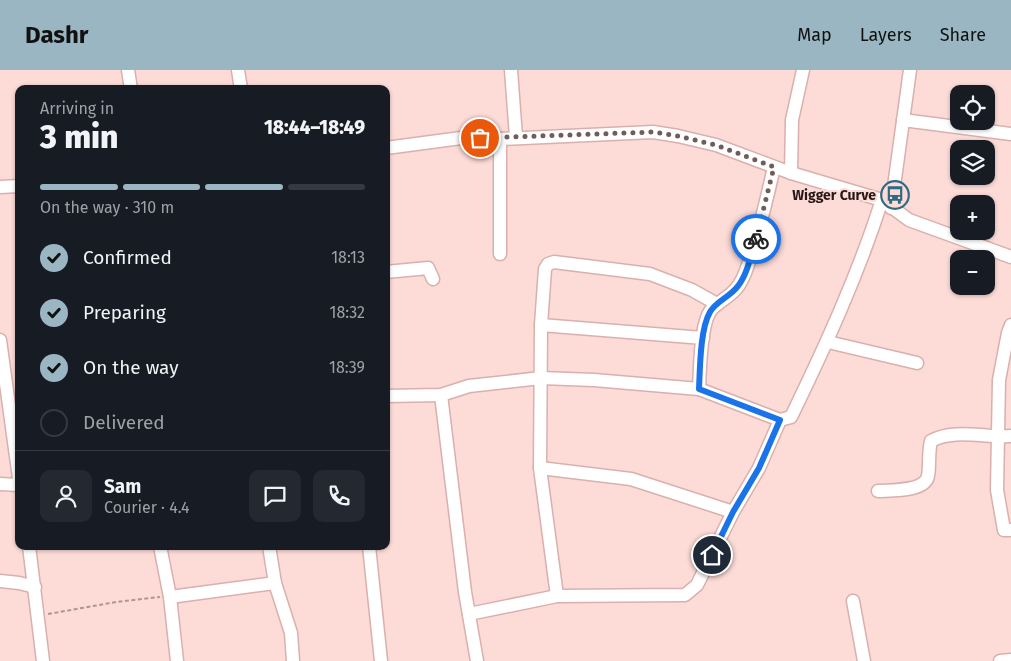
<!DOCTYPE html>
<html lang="en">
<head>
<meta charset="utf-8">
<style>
  body { margin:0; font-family:"Fira Sans",sans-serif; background:#242831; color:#f1f3f6; height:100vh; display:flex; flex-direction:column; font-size:19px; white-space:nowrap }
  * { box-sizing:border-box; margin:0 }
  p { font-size:16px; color:#9ea1a6 }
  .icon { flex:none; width:28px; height:28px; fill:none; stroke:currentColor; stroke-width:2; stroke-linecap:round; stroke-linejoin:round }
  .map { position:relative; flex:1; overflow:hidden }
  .panel { position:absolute; left:15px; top:15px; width:375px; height:465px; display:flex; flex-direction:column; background:#171b24; border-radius:10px; box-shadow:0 1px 4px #0004 }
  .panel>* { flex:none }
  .fabs { position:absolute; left:950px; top:15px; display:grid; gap:10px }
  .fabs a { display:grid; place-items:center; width:45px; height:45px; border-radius:10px; background:#171b24; box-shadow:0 1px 4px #0004; font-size:25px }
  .pin { position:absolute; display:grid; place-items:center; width:42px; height:42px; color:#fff; margin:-21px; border:2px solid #fff; border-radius:50%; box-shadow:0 1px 5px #0007 }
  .courier { position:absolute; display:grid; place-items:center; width:50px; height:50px; margin:-25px; border:4px solid #1a73e8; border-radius:50%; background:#fff; color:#222; box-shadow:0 1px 6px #0007 }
  .summary em { font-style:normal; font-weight:800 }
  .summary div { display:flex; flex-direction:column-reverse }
  .summary { display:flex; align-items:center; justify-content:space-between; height:85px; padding:0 25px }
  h1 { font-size:32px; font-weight:800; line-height:38px }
  .bar { display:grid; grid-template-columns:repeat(4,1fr); gap:8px 5px; align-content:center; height:60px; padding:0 25px }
  .bar i { height:6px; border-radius:4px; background:#363941 }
  .bar .selected { background:#99b6c2 }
  .bar p { grid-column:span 4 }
  .line { display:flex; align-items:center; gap:12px; padding:0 25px; border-top:1px solid #363941 }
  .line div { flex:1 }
  .round { display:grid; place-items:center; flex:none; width:52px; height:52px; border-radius:10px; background:#242831 }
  ol { padding:0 25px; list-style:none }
  li { display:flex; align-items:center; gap:15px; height:55px }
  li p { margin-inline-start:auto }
  li .icon { padding:5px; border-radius:50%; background:#99b6c2; color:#111; stroke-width:4 }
  li:last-child { color:#9ea1a6 }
  li i { width:28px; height:28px; border:2px solid #363941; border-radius:50% }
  header { display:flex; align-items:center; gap:30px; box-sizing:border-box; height:70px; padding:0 25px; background:#99b6c2; color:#111 }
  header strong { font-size:24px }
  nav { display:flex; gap:28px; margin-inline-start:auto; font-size:18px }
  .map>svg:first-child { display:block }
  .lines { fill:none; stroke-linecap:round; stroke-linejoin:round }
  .minor-casing { stroke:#d9b0ac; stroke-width:15 }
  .path { stroke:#b09592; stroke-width:2; stroke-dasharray:4 2.5; stroke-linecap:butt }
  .minor { stroke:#fff; stroke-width:12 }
  .done { stroke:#725c5a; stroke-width:5; stroke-dasharray:0 9 }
  .route { stroke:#1a73e8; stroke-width:6 }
  .labels { text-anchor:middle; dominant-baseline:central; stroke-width:4; stroke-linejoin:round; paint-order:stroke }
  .poi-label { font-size:14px; font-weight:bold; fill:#271817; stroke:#fddbd7; text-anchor:end }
</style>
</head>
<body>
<header>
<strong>Dashr</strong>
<nav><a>Map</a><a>Layers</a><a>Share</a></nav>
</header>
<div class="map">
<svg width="1011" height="591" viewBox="0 0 1011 591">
  <rect width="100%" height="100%" fill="#fddbd7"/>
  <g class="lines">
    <defs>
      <g id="minor">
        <path d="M128 0 131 19"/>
        <path d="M238 0 241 19"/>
        <path d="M511 0 516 67"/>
        <path d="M903 50 1011 64"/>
        <path d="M500 69V184"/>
        <path d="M386 78 461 68 500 69 653 62 678 66 716 75 791 103 882 130 909 150 1011 187"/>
        <path d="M791 103 792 50 803 0"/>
        <path d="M0 117 19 116"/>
        <path d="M891 138 910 0"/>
        <path d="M386 202 428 198 433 209"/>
        <path d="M541 255 703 268"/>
        <path d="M1011 255 1008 263 999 310 997 420 1004 460H1011"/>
        <path d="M0 270 19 408"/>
        <path d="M828 272 917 293"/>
        <path d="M699 319C700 301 700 254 711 240 719 231 732 226 739 215 747 203 750 188 754 175 762 149 768 124 774 97"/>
        <path d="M441 325 465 522 477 591"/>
        <path d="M386 326 441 325 469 316 541 308 594 310 699 319 780 350 791 347C825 277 858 205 882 130"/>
        <path d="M540 398 631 409 733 442"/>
        <path d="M0 414 19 415"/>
        <path d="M878 421C891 420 925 422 928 406 930 395 928 383 931 371 954 358 985 368 1011 366"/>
        <path d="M29 476 43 591"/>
        <path d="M160 476 170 527 177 591"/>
        <path d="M269 476 275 513 291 563 293 591"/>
        <path d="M369 476 381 591"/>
        <path d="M0 511 19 513 35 517"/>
        <path d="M557 526 540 398 541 255 545 199 548 194 554 192 650 204 692 220 717 234"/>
        <path d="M170 527 275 513"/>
        <path d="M853 531 864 591"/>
        <path d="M469 544 557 526 685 525 697 515 733 442 759 398 780 350"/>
        <path d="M1000 591 1011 590"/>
      </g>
    </defs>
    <use href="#minor" class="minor-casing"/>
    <path class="path" d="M48 544 116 532 160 527"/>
    <use href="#minor" class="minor"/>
  </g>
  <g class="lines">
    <path class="done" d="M480 68 653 62 678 66 716 75 774 97 756 169"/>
    <path class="route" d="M712 485 733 442 759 398 780 350 699 319C700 299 700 259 710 242 716 231 730 227 738 216 748 203 751 184 756 169"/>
  </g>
  <defs>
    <symbol id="bus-ring" viewBox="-11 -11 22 22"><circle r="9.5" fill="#fddbd7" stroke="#2e6b82" stroke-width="1.5"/><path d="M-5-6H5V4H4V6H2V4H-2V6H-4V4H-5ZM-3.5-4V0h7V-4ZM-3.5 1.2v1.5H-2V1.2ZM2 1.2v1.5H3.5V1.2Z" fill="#2e6b82"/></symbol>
  </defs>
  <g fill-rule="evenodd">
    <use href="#bus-ring" x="879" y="109" width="32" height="32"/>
  </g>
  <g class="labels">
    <g class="poi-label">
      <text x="876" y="125">Wigger Curve</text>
    </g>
  </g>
</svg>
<div class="fabs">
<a><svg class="icon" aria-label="locate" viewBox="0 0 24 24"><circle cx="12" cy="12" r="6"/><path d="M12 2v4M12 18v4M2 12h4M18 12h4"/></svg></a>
<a><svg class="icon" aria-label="layers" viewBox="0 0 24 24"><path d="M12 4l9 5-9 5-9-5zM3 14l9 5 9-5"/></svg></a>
<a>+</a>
<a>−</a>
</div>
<div class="pin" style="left:480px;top:68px;background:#ea580c"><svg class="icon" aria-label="bag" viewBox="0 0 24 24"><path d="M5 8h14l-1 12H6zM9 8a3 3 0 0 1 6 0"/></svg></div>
<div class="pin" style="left:712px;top:485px;background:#1f2937"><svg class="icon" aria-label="home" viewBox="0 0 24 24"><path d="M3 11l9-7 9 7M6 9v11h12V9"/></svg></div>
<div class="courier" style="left:756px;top:169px"><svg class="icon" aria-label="bike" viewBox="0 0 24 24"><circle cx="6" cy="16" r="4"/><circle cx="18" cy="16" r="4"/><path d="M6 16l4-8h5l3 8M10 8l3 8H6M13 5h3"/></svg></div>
<section class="panel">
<div class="summary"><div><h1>3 min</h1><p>Arriving in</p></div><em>18:44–18:49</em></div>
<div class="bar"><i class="selected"></i><i class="selected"></i><i class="selected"></i><i></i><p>On the way · 310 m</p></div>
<ol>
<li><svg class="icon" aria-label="check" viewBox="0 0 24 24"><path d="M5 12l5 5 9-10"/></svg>Confirmed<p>18:13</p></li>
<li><svg class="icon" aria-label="check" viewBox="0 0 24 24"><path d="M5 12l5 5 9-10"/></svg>Preparing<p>18:32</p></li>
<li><svg class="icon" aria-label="check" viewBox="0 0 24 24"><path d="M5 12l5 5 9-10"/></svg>On the way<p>18:39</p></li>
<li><i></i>Delivered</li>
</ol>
<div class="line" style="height:90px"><a class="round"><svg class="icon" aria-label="person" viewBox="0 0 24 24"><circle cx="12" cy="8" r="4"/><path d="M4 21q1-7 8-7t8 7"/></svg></a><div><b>Sam</b><p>Courier · 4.4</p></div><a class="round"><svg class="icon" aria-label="chat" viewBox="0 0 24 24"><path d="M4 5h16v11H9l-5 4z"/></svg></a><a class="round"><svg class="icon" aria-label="phone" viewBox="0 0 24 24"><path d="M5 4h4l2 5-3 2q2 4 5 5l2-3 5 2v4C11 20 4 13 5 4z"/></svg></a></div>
</section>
</div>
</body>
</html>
